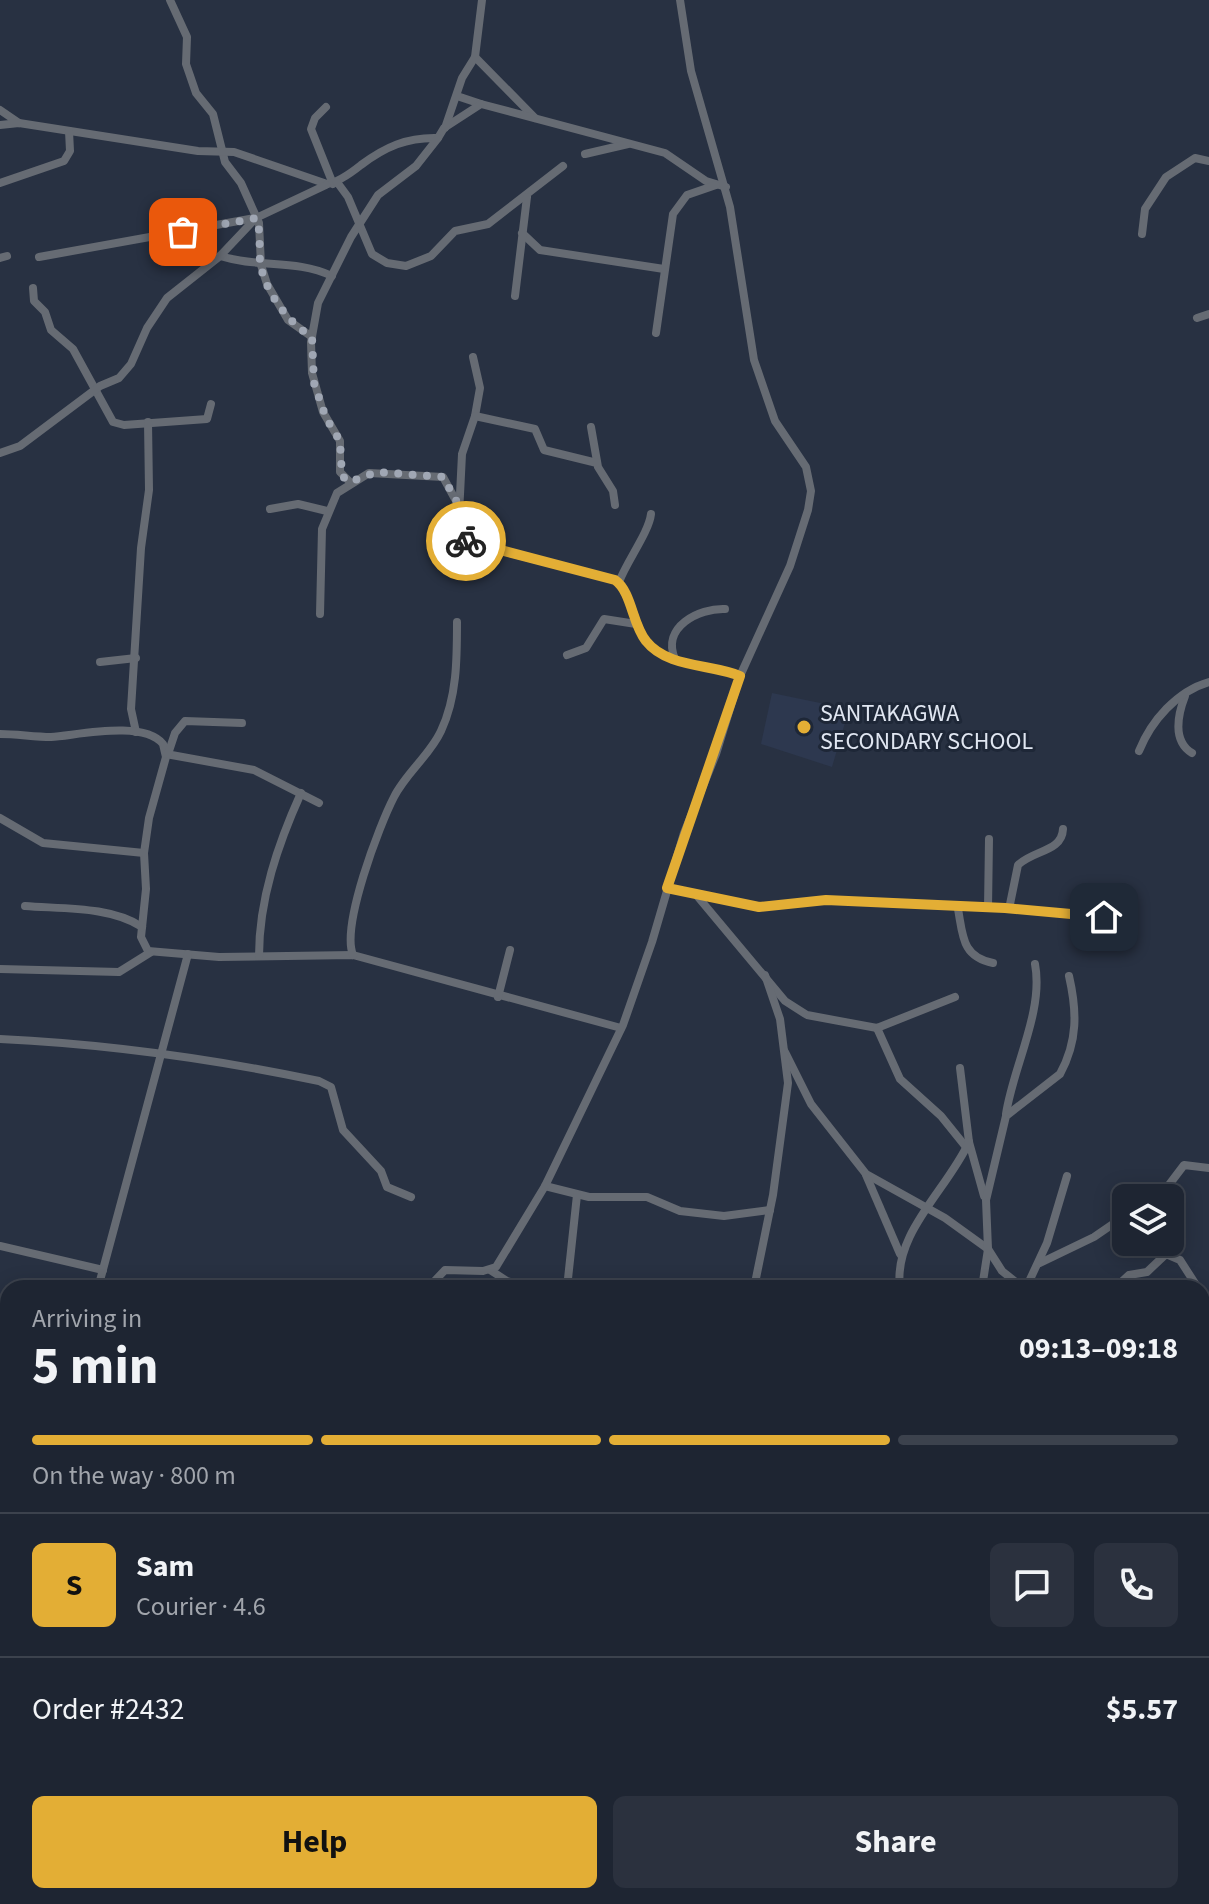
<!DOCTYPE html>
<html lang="en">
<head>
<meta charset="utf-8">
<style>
  body { margin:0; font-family:"Source Sans 3",sans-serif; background:#2b313e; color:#f1f3f6; height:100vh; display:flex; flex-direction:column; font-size:30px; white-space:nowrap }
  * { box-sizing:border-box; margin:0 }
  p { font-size:26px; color:#a1a5ac }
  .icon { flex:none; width:44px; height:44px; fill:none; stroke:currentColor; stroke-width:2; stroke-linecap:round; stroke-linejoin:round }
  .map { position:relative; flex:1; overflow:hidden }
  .drawer { position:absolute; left:0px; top:1280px; width:1210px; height:624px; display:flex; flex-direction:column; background:#1e2532; border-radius:24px 24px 0 0; box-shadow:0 4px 20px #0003,0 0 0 2px #3c424d }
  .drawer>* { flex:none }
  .controls { position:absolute; left:1112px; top:1184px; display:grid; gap:16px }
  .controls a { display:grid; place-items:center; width:72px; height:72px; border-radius:12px; background:#1e2532; box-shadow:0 4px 20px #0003,0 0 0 2px #3c424d; font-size:40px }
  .pin { position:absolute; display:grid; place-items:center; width:68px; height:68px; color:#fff; margin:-34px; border-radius:16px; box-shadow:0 4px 12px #0006 }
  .courier { position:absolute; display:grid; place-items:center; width:80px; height:80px; margin:-40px; border:6px solid #e3ae35; border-radius:50%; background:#fff; color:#222; box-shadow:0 2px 10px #0007 }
  .overview em { font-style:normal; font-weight:700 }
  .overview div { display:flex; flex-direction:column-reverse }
  .overview { display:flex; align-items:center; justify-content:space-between; height:136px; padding:0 32px }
  h1 { font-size:52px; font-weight:700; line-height:60px }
  .bar { display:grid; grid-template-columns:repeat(4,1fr); gap:12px 8px; align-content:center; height:96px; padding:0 32px }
  .bar i { height:10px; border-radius:6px; background:#3c424d }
  .bar .selected { background:#e3ae35 }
  .bar p { grid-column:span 4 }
  .line { display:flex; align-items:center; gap:20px; padding:0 32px; border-top:2px solid #3c424d }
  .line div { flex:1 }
  .round { display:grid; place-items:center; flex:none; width:84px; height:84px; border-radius:12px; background:#2b313e }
  .cta { display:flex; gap:16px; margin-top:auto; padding:16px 32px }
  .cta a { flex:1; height:92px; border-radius:12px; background:#e3ae35; color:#111; font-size:32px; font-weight:700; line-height:92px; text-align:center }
  .cta a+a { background:#2b313e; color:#f1f3f6 }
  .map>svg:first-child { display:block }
  .built { fill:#2d384f }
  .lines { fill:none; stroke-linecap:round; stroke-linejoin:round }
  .street { stroke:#666b73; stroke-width:8 }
  .done { stroke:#a0a7b4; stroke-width:8; stroke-dasharray:0 14.4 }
  .route { stroke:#e3ae35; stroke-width:10 }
  .poi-dot { fill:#e3ae35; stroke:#1e2737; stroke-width:3 }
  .labels { text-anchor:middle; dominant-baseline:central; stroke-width:6; stroke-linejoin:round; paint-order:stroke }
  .poi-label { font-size:24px; fill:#e0e6f1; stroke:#1e2737; text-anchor:start }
</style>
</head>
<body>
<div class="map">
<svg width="1209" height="1904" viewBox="0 0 1209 1904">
  <rect width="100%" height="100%" fill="#283142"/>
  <g class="built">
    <path d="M772 693 849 709 832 767 761 744Z"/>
    <path d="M296 1896H414L413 1904H296Z"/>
  </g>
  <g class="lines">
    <g class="street">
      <path d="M170 0 187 37 186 64 196 93 213 114 225 162 241 183 259 223 261 265 267 284 288 320 312 337"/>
      <path d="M475 57 535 118"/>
      <path d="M457 96 481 104"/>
      <path d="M326 107 315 118 311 129 333 184"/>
      <path d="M0 110 19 123"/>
      <path d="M0 125 19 123 198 151 234 152 327 184C339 182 351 173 361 165 385 147 407 137 438 138L444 128 481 104 665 153 706 181 726 187"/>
      <path d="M445 128 462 78 475 57 482 0"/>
      <path d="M585 154 628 144"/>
      <path d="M337 182 348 197 372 254 387 263 406 266 431 256 455 231 488 224 563 166"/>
      <path d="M0 183 64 161 70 151 69 131"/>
      <path d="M522 233 540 250 664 269"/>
      <path d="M1142 234 1145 209 1166 177 1195 158 1209 161"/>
      <path d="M220 256C258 268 296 259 332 276"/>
      <path d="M39 257 255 218"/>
      <path d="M0 258 7 256"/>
      <path d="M33 288 34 301 45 312 51 330 73 349 113 422 124 425 207 419 211 404"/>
      <path d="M515 296 527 197"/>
      <path d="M1197 318 1209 314"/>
      <path d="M656 333 673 214 687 195 716 185"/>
      <path d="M473 357 480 388 475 416"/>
      <path d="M591 427 598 467 613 491 615 505"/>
      <path d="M0 453 20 446 100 386 119 378 131 364 147 328 167 298 220 256 256 218 326 185"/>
      <path d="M597 463 544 450 535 429 475 416 462 454 458 535 471 543 615 580C632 592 633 624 646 641 667 668 712 664 740 676"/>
      <path d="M350 482 340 472V441L323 412 312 373 311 342 318 303 351 237 378 195 416 166 438 138"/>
      <path d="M270 509 298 504 327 511"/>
      <path d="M619 582C627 561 649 532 651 514"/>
      <path d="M320 614 322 529 337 493 369 473 443 477 455 499"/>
      <path d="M567 655 586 648 604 619 636 624"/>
      <path d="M675 659C661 627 699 608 725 609"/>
      <path d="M100 662 136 658"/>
      <path d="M1185 696C1178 714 1172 741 1192 753"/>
      <path d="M136 732 131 709 141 548 149 490 148 422"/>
      <path d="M0 734C17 734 34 737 51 737 79 735 143 720 163 744L166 757 149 818 144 853 146 889 141 937 148 951 219 957 353 955 621 1028"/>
      <path d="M1139 751C1151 721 1177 691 1209 682"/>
      <path d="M166 754 254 770 319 803"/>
      <path d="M168 754 175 733 185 721 242 723"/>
      <path d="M0 818 43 843 144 853"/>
      <path d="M667 888 759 907 826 900 1005 908 1104 917"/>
      <path d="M698 897 785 1001 807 1015 877 1028 955 997"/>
      <path d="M25 906C61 909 111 906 142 927"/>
      <path d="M988 908 989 839"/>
      <path d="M958 909C963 936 962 957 993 963"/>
      <path d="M1009 909 1018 865C1033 850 1062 852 1063 829"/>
      <path d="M353 955C341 926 379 826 394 797 406 773 430 755 441 731 457 697 457 659 457 622"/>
      <path d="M259 956C259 899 278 844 301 793"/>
      <path d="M0 969 119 972 151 952"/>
      <path d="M498 997 510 950"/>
      <path d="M877 1028 900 1079 941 1116 966 1147"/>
      <path d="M0 1039C107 1044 214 1059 319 1081L331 1087 343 1130 381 1171 387 1187 411 1197"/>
      <path d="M785 1052 811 1104 866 1174 945 1218 988 1249 1002 1271 1023 1288"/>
      <path d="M960 1068 969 1142 984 1196"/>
      <path d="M1006 1114C1013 1067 1044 1011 1035 964"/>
      <path d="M866 1175 900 1254"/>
      <path d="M545 1186 589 1197H647L680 1211 724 1216 770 1210"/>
      <path d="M1159 1198 1184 1165 1209 1168"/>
      <path d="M0 1246 103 1270"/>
      <path d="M1040 1263 1094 1237 1126 1215"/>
      <path d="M490 1270 507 1281 534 1288"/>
      <path d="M98 1288 188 954"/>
      <path d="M428 1288 445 1270 483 1271 496 1267 545 1186 623 1025 652 942 684 833 716 754 740 676 790 566 808 510 811 491 806 467 775 421 754 360 730 207 691 71 680 0"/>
      <path d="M567 1288 577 1195"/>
      <path d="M754 1288 773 1195 788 1083 780 1019 765 975"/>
      <path d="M900 1288C893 1233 947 1190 969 1142"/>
      <path d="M982 1288 988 1249 986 1200 1006 1116 1060 1074C1078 1041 1077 1011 1069 976"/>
      <path d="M1026 1288 1047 1243 1067 1176"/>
      <path d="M1115 1288 1129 1275 1147 1272 1166 1254 1180 1260 1198 1288"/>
      <path d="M1202 1298 1209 1317"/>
      <path d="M0 1314 8 1316"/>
      <path d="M1202 1480H1209"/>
      <path d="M0 1552 8 1553"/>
      <path d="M0 1667 8 1655"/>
      <path d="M0 1767 8 1770"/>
      <path d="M793 1896 810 1904"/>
      <path d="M236 1904 238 1896"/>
      <path d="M557 1904 560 1896"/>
      <path d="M1072 1904 1074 1896"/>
      <path d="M1157 1904 1164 1896"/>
    </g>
  </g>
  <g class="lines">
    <path class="done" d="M183 232 256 218C261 229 259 248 260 261 263 289 288 323 312 337L314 383 326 418 340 441 342 476 350 482 377 472 443 477 458 504V535L466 541"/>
    <path class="route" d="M466 541 615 580C632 592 632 624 646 641 667 668 712 664 740 676L667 888 759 907 826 900 1005 908 1104 917"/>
  </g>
  <circle class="poi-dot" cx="804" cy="727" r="8"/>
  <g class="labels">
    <g class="poi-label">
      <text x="820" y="713">SANTAKAGWA<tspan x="820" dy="28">SECONDARY SCHOOL</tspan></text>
    </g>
  </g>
</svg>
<div class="controls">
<a><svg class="icon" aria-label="layers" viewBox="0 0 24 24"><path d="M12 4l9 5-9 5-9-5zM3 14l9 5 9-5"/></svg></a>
</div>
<div class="pin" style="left:183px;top:232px;background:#ea580c"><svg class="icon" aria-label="bag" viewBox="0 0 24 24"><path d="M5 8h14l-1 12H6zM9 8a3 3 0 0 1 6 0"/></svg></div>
<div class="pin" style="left:1104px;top:917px;background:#1f2937"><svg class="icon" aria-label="home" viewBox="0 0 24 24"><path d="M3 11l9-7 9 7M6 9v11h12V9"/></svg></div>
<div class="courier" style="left:466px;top:541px"><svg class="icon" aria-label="bike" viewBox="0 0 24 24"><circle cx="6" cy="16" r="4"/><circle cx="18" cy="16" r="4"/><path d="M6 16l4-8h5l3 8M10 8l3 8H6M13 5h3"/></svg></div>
<section class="drawer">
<div class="overview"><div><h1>5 min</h1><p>Arriving in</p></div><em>09:13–09:18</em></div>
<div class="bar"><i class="selected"></i><i class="selected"></i><i class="selected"></i><i></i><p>On the way · 800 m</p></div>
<div class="line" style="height:144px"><b class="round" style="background:#e3ae35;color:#111">S</b><div><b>Sam</b><p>Courier · 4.6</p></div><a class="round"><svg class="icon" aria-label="chat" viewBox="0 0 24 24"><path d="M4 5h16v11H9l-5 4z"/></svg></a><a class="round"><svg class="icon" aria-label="phone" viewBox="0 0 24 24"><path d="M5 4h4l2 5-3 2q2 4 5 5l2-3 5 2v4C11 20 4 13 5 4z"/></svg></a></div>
<div class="line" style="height:104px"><div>Order #2432</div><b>$5.57</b></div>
<div class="cta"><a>Help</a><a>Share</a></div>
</section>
</div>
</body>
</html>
